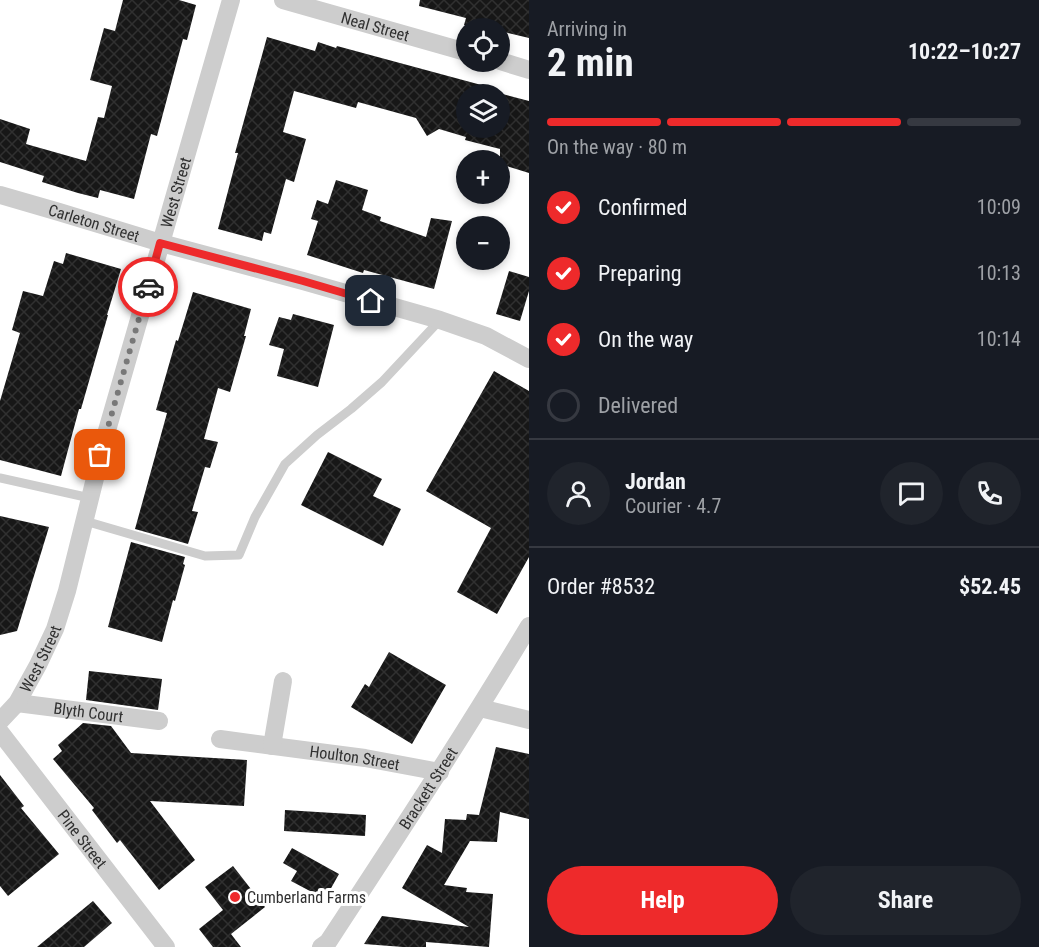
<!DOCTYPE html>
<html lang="en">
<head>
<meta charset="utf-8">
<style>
  body { margin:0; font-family:"Roboto Condensed",sans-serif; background:#20242c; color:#f1f3f6; height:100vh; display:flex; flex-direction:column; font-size:22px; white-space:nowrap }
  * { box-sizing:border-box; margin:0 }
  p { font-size:20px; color:#9ea1a6 }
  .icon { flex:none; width:33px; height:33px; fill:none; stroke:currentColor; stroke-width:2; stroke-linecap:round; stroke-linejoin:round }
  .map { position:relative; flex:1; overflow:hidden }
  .drawer { display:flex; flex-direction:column; background:#171b24; width:510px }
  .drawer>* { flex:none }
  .fabs { position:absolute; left:456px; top:18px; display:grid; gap:12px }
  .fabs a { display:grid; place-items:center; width:54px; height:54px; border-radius:50%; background:#171b24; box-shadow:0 3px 9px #0003; font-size:30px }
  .pin { position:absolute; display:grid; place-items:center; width:51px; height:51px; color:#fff; margin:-26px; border-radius:12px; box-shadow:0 3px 9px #0006 }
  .courier { position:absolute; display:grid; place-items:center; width:60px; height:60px; margin:-30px; border:4px solid #ee2a2b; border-radius:50%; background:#fff; color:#222; box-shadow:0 2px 8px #0007 }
  .head em { font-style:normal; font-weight:700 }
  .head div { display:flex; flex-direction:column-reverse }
  .head { display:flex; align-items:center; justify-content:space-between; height:102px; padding:0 18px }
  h1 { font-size:39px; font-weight:700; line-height:45px }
  .bar { display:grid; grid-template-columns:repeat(4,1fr); gap:9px 6px; align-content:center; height:72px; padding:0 18px }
  .bar i { height:8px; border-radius:4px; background:#363941 }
  .bar .selected { background:#ee2a2b }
  .bar p { grid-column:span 4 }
  .line { display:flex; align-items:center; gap:15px; padding:0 18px; border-top:2px solid #363941 }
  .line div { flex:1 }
  .round { display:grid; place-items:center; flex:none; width:63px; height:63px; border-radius:32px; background:#20242c }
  ol { padding:0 18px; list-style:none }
  li { display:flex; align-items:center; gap:18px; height:66px }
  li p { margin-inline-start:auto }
  li .icon { padding:6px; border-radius:50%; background:#ee2a2b; color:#fff; stroke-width:4 }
  li:last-child { color:#9ea1a6 }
  li i { width:33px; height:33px; border:3px solid #363941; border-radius:50% }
  .button { display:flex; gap:12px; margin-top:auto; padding:12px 18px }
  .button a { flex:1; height:69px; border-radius:36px; background:#ee2a2b; color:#fff; font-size:24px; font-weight:700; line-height:69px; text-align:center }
  .button a+a { background:#20242c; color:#f1f3f6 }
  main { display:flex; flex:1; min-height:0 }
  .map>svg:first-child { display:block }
  .building { fill:url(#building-cross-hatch); fill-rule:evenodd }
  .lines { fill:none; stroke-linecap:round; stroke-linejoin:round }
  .service { stroke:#cdcdcd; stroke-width:9 }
  .minor { stroke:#cdcdcd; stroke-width:18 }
  .done { stroke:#787878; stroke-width:6; stroke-dasharray:0 10.8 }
  .route { stroke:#ee2a2b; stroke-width:8 }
  .poi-dot { fill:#ee2a2b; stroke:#fff; stroke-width:2 }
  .labels { text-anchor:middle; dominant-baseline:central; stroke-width:6; stroke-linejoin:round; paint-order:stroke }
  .street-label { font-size:16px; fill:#303030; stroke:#fff }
  .poi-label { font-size:16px; fill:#303030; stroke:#fff; text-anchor:start }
</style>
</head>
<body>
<main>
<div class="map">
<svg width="529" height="947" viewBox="0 0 529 947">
  <defs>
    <pattern id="building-cross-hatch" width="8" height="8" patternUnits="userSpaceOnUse" patternTransform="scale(1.5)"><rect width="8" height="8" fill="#171717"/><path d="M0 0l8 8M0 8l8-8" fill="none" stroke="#303030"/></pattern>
  </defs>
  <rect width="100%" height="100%" fill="#fff"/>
  <g class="building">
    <path d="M123 0H179L196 5 187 40 183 39 157 136 151 134 134 199 100 190 98 198 78 193 42 182 44 176 0 162V119L30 129 26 144 86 161 98 117 104 118 112 86 90 80 104 28 115 31Z"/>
    <path d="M420 0H529V38L500 31V28H477L464 25 466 18 419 6Z"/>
    <path d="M267 37 315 51 318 42 336 48 337 46 485 86 484 89 529 101V173L500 164V149L465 140 466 137 439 129 427 136 416 118 358 102 356 108 294 91 283 132 306 139 294 182 286 179 271 234 264 232 262 241 218 229 238 153H235ZM466 94H500V128H466Z"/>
    <path d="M336 180 368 190 362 210 381 217 380 221 426 237 431 218 452 221 434 289 364 270 363 273 307 255 318 221 311 219 317 200 328 204Z"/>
    <path d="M66 253 121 269 107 315H108L81 409H79L61 476 0 460V401L20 333 12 330 23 291 43 296 54 261 63 264Z"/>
    <path d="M509 271 529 277V291L520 321 496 314Z"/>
    <path d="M193 292 251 309 244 336H246L230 392 218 388 204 439 218 442 210 468 205 467 192 511 198 512 188 544 135 529 167 413 156 410 176 340 178 341Z"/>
    <path d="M293 314 334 325 318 387 277 376 284 349 269 345 279 317 291 320Z"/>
    <path d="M494 371 529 391V557L497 614 457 592 491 528 426 491Z"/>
    <path d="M328 452 382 479 373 496 401 509 383 546 301 505Z"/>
    <path d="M0 516 49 527 17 631 0 635Z"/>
    <path d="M131 542 185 557 183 564 185 565 175 601 173 600 162 642 108 627Z"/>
    <path d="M389 652 446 685 412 744 351 707 365 684 369 687Z"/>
    <path d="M89 671 162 679 158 710 86 700Z"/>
    <path d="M83 723 111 726 131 753 247 760 244 806 150 801 195 860 159 890 120 840 117 843 92 810 94 808 53 759 62 751 58 745Z"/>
    <path d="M496 747 529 754V819L500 812 497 842 470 841 444 885 467 888 466 892 493 894 489 947 426 942V947H403L364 944 382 916 469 927 402 888 427 845 442 853 445 819 466 820 467 814 479 815Z"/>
    <path d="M0 775 24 806 21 808 59 854 8 896 0 886Z"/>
    <path d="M285 810 366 815 365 836 284 831Z"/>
    <path d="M292 848 339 874 325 899 291 881 297 871 283 863Z"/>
    <path d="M233 866 265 907 231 934 241 947H213L199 929 223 910 205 887Z"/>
    <path d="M93 901 112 923 84 947H37Z"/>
  </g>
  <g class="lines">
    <g class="service">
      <path d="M0 478 90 498"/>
      <path d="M85 521 205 556 239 555 255 517 285 464 317 435 351 409 382 382 440 320"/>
    </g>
    <g class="minor">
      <path id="s1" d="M283 0 466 52"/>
      <path d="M500 61 529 70"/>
      <path id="s2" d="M0 195 59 212 161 243 303 281 440 320 486 336 529 359"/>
      <path id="s3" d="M17 703 159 721"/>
      <path d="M480 708 529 720"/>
      <path id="s4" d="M0 721 17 703 38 665 55 629 67 591 106 434 231 0"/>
      <path id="s5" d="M0 732 166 947"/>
      <path id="s6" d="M220 739 365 758 440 772"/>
      <path d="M272 746 283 681"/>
      <path id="s7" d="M321 947 328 942C397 837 465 733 529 626"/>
    </g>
  </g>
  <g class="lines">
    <path class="done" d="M100 455 148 287"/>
    <path class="route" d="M148 287 160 243 303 281 371 301"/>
  </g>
  <circle class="poi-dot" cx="235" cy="897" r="6"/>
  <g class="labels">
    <g class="street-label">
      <text stroke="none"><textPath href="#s1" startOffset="96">Neal Street</textPath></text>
      <text stroke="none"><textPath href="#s4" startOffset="561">West Street</textPath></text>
      <text stroke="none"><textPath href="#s2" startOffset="98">Carleton Street</textPath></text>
      <text stroke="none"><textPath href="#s4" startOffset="75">West Street</textPath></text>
      <text stroke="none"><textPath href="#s3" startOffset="72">Blyth Court</textPath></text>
      <text stroke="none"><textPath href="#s6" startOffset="136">Houlton Street</textPath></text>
      <text stroke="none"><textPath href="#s7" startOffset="192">Brackett Street</textPath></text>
      <text stroke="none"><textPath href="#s5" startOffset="135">Pine Street</textPath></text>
    </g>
    <g class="poi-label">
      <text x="247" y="897">Cumberland Farms</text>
    </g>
  </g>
</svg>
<div class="fabs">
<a><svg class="icon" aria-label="locate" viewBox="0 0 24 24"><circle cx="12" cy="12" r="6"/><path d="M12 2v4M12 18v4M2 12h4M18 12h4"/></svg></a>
<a><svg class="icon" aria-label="layers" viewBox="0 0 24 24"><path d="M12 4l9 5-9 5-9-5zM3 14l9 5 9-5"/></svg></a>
<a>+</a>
<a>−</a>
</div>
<div class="pin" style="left:100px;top:455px;background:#ea580c"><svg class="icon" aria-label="bag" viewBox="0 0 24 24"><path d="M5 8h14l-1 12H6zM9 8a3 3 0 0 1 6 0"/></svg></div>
<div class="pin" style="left:371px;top:301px;background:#1f2937"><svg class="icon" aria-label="home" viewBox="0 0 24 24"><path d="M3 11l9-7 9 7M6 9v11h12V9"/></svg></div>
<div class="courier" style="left:148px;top:287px"><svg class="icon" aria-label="car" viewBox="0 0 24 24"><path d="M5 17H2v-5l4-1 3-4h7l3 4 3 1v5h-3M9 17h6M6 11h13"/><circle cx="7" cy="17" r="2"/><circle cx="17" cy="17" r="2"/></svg></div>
</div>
<section class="drawer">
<div class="head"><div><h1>2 min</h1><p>Arriving in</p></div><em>10:22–10:27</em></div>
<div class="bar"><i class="selected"></i><i class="selected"></i><i class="selected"></i><i></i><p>On the way · 80 m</p></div>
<ol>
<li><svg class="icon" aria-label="check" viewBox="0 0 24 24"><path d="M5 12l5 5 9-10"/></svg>Confirmed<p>10:09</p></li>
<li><svg class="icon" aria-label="check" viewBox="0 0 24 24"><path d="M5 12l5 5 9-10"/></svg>Preparing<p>10:13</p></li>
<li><svg class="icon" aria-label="check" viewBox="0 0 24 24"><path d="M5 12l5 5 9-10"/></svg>On the way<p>10:14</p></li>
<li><i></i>Delivered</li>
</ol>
<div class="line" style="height:108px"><a class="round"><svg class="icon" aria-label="person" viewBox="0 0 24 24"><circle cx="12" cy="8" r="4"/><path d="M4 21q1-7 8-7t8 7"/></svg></a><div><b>Jordan</b><p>Courier · 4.7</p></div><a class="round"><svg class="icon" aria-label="chat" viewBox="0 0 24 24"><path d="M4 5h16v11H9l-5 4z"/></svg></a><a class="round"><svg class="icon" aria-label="phone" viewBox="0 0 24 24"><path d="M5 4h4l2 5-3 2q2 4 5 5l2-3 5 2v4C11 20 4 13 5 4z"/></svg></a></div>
<div class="line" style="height:78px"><div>Order #8532</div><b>$52.45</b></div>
<div class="button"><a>Help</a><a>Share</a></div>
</section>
</main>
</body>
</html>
